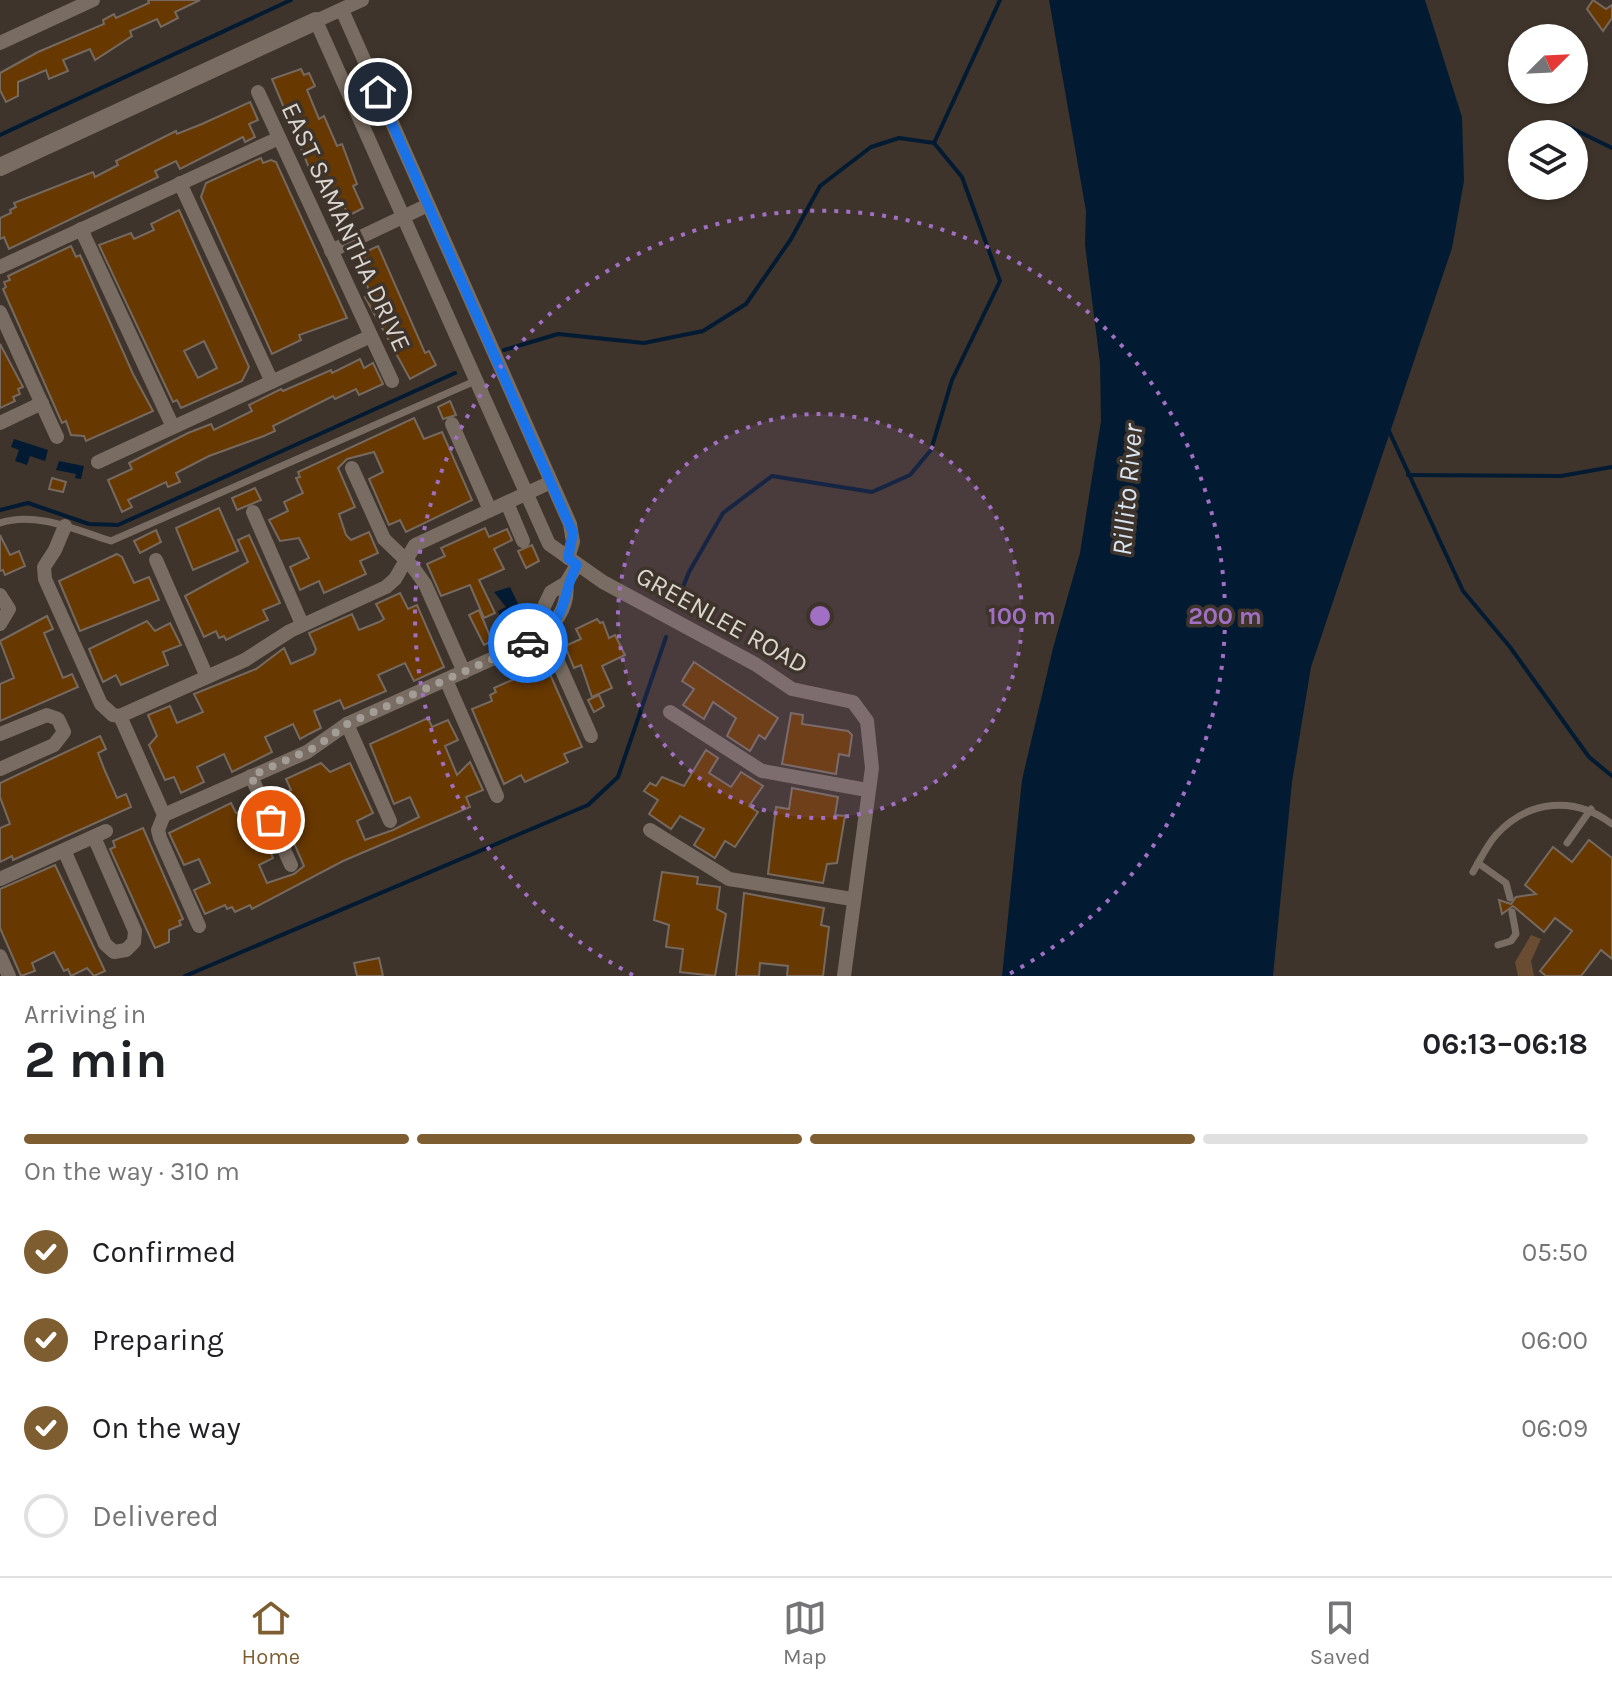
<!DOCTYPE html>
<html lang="en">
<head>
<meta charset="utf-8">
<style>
  body { margin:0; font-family:Karla,sans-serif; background:#f2f2f2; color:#202124; height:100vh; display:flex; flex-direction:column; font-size:30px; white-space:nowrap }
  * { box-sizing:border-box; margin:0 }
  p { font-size:26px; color:#757577 }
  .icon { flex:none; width:44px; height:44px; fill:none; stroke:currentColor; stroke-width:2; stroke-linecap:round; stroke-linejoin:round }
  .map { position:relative; height:976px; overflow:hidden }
  .details { display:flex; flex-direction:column; background:#fff; flex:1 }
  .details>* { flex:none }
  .needle { width:52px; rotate:66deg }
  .fabs { position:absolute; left:1508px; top:24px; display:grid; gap:16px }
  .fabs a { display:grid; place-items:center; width:80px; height:80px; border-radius:50%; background:#fff; box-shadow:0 2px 6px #0004; font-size:40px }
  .pin { position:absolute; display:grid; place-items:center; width:68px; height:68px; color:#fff; margin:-34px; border:4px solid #fff; border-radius:50%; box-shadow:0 2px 8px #0007 }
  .courier { position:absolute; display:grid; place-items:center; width:80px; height:80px; margin:-40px; border:6px solid #1a73e8; border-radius:50%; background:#fff; color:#222; box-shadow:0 2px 10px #0007 }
  .summary em { font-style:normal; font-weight:700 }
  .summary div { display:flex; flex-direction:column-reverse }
  .summary { display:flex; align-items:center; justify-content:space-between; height:136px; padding:0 24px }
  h1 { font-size:52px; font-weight:700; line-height:60px }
  .bar { display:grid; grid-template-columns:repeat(4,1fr); gap:12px 8px; align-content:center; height:96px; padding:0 24px }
  .bar i { height:10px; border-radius:6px; background:#e0e0e0 }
  .bar .on { background:#7e5d30 }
  .bar p { grid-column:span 4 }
  ol { padding:0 24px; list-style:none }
  li { display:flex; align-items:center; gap:24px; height:88px }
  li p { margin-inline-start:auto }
  li .icon { padding:8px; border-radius:50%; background:#7e5d30; color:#fff; stroke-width:4 }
  li:last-child { color:#757577 }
  li i { width:44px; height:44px; border:4px solid #e0e0e0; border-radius:50% }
  .tab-bar { display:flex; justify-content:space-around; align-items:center; height:112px; border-top:2px solid #e0e0e0; background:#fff; font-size:22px; color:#757577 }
  .tab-bar a { display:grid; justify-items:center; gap:4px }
  .tab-bar .on { color:#7e5d30 }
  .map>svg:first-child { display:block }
  .green { fill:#694c32 }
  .water { fill:#031b32 }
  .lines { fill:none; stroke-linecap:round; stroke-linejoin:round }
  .stream { stroke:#031b32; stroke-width:4 }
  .building { fill:#673800; stroke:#766a60; stroke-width:2; fill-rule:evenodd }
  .service { stroke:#796d63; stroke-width:7 }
  .minor { stroke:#796d63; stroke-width:14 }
  .tertiary { stroke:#796d63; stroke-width:18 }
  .done { stroke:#a49d96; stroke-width:8; stroke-dasharray:0 14.4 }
  .route { stroke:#1a73e8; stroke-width:10 }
  .ring { fill:none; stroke:#a170c5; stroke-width:4; stroke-dasharray:4 8 }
  .labels { text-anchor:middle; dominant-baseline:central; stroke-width:7; stroke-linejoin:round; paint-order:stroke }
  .street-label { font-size:26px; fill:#dbd5cf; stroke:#3e342b }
  .water-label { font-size:28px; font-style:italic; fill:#d8e5f3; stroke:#3e342b }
  .centre { fill:#a170c5; stroke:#3e342b; stroke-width:4 }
  .ring-label { font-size:24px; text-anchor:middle; font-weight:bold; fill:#a170c5; stroke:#3e342b; stroke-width:7; stroke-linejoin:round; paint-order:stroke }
</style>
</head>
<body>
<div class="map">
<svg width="1612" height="976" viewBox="0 0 1612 976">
  <rect width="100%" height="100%" fill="#3e342b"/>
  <path class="green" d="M1531 935 1541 939 1531 961 1534 976H1518L1515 962Z"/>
  <g class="water">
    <path d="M1049 0H1425L1462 117 1464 181 1452 248 1311 667 1292 782 1273 976H1002L1022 780 1053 648 1080 553 1101 421 1100 363 1085 245 1086 211Z"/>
    <path d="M14 439 48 450 45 461 30 456 27 465 15 461 19 450 11 447Z"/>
    <path d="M59 461 84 466 81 479 75 478 76 474 56 470Z"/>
    <path d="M510 587 523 614 503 623 498 611 506 607 494 592Z"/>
  </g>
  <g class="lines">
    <g class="stream">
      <path d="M1563 124 1612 148"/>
      <path d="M0 135 291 0"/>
      <path d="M934 143 1000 0"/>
      <path d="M504 350 558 334 644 343 703 331 746 304 791 239 820 186 871 147 899 138 934 143 962 177 1000 281 952 380 931 450 910 475 872 492 772 476 723 513 689 572 677 602"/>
      <path d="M1388 429 1463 591 1510 647 1589 757 1612 776"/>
      <path d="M1408 475 1561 476 1612 467"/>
      <path d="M0 510 28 503 89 524 118 525 455 373"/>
      <path d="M185 976 588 805 618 777 666 637"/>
    </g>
  </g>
  <g class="building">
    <path d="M148 0H200L175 12 178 18 161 27 157 19 130 31 132 36 95 60 90 49 63 60 68 71 49 79 46 70 18 82V96L6 102 0 90V73L38 52 104 24 103 20 114 14 116 18 149 3Z"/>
    <path d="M1593 0 1606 9 1612 5V18L1603 31 1587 9Z"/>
    <path d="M301 69 304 75 309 73 315 86 307 90 319 119 324 116 337 146 342 144 357 184 353 186 363 208 348 216 344 206 334 210 316 173 312 175 272 79Z"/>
    <path d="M250 102 258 120 249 124 255 137 245 142 243 137 180 169 176 161 155 171 158 177 9 249 4 237 0 239V218L11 213 10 210 16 207 14 203 93 172 95 177 118 165 116 161 176 131 177 134 202 124Z"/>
    <path d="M261 158 263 163 271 160 276 162 347 318 299 335 301 340 272 354 201 197 206 183Z"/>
    <path d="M179 210 249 367 242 381 181 408 177 400 173 402 99 245 131 233 134 239 154 230 151 224ZM204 341 217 368 198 378 184 351Z"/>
    <path d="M71 246 76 257 80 255 133 374 153 411 86 441 84 436 71 435 66 421 62 423 3 289 6 287 4 282 10 280 8 276Z"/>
    <path d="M378 246 425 353 429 351 436 365 410 379 365 297 371 295 360 269 368 265 363 253Z"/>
    <path d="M0 344 23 387 18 389 20 394 13 397 15 401 0 408Z"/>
    <path d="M360 359 364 368 373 363 383 384 359 395 356 389 335 399 333 396 273 426 275 431 264 436 209 456 176 473 180 482 168 487 166 482 128 500 132 507 122 512 108 480 132 469 129 463 188 433 211 424 214 430 252 411 249 405 281 389 283 391 331 370 332 373Z"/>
    <path d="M450 401 456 415 443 419 438 407Z"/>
    <path d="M414 418 424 439 442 432 472 500 406 532 400 520 389 525 369 479 383 472 374 452 347 459 338 468 355 507 339 514 346 535 351 540 369 532 378 553 360 561 366 574 324 593 319 581 300 590 290 567 309 558 299 538 280 541 269 520 288 511 284 502 303 493 296 478 300 477 298 472Z"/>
    <path d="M52 478 66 482 63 492 49 489Z"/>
    <path d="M255 488 261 500 237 510 232 498Z"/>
    <path d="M219 508 238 551 193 570 176 528Z"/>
    <path d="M485 528 489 537 507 529 512 540 494 549 504 569 479 580 495 613 484 618 470 585 441 596 427 564 445 556 441 548Z"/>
    <path d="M156 530 161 542 140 553 134 541Z"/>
    <path d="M0 535 10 555 19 551 25 566 5 575 3 570 0 571Z"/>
    <path d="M249 535 280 603 263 610 268 620 242 632 226 640 224 636 219 638 216 631 204 637 185 596 248 562 238 540Z"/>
    <path d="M532 545 539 561 526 568 518 551Z"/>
    <path d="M117 554 122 557 134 583 149 577 159 600 80 631 59 581Z"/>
    <path d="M400 593 408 609 417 605 444 667 414 681 405 663 378 675 386 691 344 709 340 700 314 711 321 728 309 734 300 739 293 724 265 737 272 752 232 772 224 754 197 767 204 782 181 793 174 777 165 780 149 745 157 736 148 715 170 706 177 723 203 712 194 694 256 669 284 648 291 664 314 654 316 649 309 633 352 614 359 630 379 622 384 619 376 604Z"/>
    <path d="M479 610 492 641 484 645 469 615Z"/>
    <path d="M47 616 53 629 44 633 63 678 72 674 78 687 0 721V684L14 678 0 641Z"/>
    <path d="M597 619 600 623 603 622 609 638 615 635 625 655 602 666 612 688 592 697 581 665 574 668 565 646 581 639 576 629Z"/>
    <path d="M147 621 155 631 170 623 181 645 163 652 168 665 121 685 116 675 103 682 89 649Z"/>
    <path d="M694 662 778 718 765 739 759 735 750 751 727 736 736 718 713 702 704 719 683 705 694 689 682 681Z"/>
    <path d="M546 665 582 747 564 754 568 762 525 782 521 775 504 784 472 709 492 701 490 695 496 692 494 688Z"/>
    <path d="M599 695 604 706 594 712 588 700Z"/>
    <path d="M791 713 803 715 802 724 848 731 852 735 849 756 839 754 836 774 782 764Z"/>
    <path d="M428 718 432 727 448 720 458 740 445 746 457 775 470 762 483 790 466 797 470 807 343 861 252 909 250 905 235 912 232 907 227 909 225 905 205 914 194 890 210 883 199 859 184 865 169 833 231 803 236 813 251 806 273 858 259 865 267 883 294 874 304 866 274 797 291 790 286 779 321 763 330 772 350 763 373 813 357 821 365 840 393 830 419 817 410 797 394 804 370 744Z"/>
    <path d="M100 736 106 749 98 753 105 771 117 798 126 794 131 807 13 860 12 856 0 862V828L10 824 0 797V783Z"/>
    <path d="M706 750 718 758 709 773 731 787 741 772 763 786 749 806 758 812 735 847 725 841 715 858 694 845 704 829 680 816 671 829 649 814 658 800 644 791 650 783 656 786 662 777 684 786Z"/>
    <path d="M792 788 838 797 835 815 845 816 837 863 827 864 823 883 768 874 776 807 789 809Z"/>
    <path d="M143 828 183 919 179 921 181 925 169 930V942L155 948 110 849 115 847 113 841Z"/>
    <path d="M1589 840 1612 858V959L1601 950 1581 976H1546L1540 971 1572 931 1555 918 1544 932 1513 906 1502 914 1499 900 1511 904 1516 897 1536 894 1525 885 1553 847 1572 862Z"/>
    <path d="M55 865 105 971 94 976 87 968 71 976 68 969 64 971 54 952 32 963 35 971 21 976 0 928V889Z"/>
    <path d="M662 872 698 877 697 884 720 887 717 909 726 914 715 976 680 972 683 949 666 947 669 925 654 920Z"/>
    <path d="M744 893 824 908 821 925 829 927 823 976H787L788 966 760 963 759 976H736Z"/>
    <path d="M379 958 383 976H357L354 963Z"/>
  </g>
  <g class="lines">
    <g class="service">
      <path d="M0 523C35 511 76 530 111 541L475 381"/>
      <path d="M1567 843 1591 809"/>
      <path d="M1478 863 1506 883 1510 898"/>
      <path d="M1473 872C1480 860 1487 845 1496 835 1529 799 1575 796 1612 824"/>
      <path d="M1498 945 1511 941 1516 934 1512 912"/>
    </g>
    <g class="minor">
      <path d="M362 0 316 21 549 544 603 582 755 664 792 689 853 702 867 721 872 768 844 976"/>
      <path d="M342 10 570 524 573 542 568 558"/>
      <path d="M0 43 93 0"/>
      <path d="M258 92 392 381"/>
      <path d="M180 183 272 382"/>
      <path d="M81 229 173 427"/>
      <path d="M331 251 428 205"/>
      <path d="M0 267 279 138"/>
      <path d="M0 312 57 437"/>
      <path d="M0 423 42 403"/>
      <path d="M452 424 490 510"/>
      <path d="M98 462 371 336"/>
      <path d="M352 468 384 539 412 566 425 584 464 672"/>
      <path d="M507 503 523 541"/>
      <path d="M253 512 302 624"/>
      <path d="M65 526 55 550 44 567 45 579 101 704 113 715 120 716 164 815 158 830 160 838 199 926"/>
      <path d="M156 560 207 677"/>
      <path d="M0 595 9 609 0 624"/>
      <path d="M543 630C560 622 569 601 566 583"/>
      <path d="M539 642 555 655 591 736"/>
      <path d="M446 680 497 796"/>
      <path d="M670 712 762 771 867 790"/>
      <path d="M120 716 245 660 290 631 386 587 395 579 415 545 551 482"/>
      <path d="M347 724 390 821"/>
      <path d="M0 734 47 715 58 719 64 732 54 745 0 769"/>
      <path d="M251 776 291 865"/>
      <path d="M164 815 307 752 347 724 525 644 539 642 543 630 540 615 551 592 566 583 577 565"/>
      <path d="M650 830 729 879 852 899"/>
      <path d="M64 850 105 944 114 952 126 950 134 942 135 931 94 837"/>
      <path d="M0 879 106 831"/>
      <path d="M0 956 9 976"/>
    </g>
    <path class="tertiary" d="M0 167 316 21"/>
  </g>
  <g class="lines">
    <path class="done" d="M271 820 251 776 316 747 347 724 528 643"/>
    <path class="route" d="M378 92 573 533 568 558 577 565C566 583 568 600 557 618 551 629 542 628 539 642L528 643"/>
  </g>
  <circle cx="820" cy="616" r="202" fill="#a170c5" fill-opacity=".12"/>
  <g class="ring">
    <circle cx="820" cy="616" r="202"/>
    <path d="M633 975A405 405 0 1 1 1007 975"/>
  </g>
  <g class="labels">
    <g class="street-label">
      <text transform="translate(346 227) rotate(65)">EAST SAMANTHA DRIVE</text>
      <text transform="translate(722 620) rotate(29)">GREENLEE ROAD</text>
    </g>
    <g class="water-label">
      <text transform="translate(1127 490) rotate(-85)">Rillito River</text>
    </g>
  </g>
  <circle cx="820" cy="616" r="12" class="centre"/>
  <g class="ring-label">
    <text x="1022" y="624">100 m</text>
    <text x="1225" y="624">200 m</text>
  </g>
</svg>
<div class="fabs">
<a><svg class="needle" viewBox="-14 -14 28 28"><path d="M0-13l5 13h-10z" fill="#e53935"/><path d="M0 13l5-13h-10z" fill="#757577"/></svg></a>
<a><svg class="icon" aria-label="layers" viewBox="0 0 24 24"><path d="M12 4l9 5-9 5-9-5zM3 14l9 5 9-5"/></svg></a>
</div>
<div class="pin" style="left:271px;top:820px;background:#ea580c"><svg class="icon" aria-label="bag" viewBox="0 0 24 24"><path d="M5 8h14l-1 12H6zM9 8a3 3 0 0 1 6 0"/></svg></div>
<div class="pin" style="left:378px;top:92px;background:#1f2937"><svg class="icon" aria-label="home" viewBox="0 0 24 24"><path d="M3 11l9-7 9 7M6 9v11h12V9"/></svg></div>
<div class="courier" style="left:528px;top:643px"><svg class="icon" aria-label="car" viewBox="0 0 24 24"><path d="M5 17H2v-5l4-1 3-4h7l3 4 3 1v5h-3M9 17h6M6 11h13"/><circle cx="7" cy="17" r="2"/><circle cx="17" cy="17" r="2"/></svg></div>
</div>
<section class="details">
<div class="summary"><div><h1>2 min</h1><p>Arriving in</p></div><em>06:13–06:18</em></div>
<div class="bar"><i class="on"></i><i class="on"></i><i class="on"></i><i></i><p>On the way · 310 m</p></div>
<ol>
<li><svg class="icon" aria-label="check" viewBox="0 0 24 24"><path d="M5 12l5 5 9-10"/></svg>Confirmed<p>05:50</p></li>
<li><svg class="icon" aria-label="check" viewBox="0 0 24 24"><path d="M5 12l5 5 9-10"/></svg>Preparing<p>06:00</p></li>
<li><svg class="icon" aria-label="check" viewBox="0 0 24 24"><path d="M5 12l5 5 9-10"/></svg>On the way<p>06:09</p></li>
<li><i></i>Delivered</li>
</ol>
</section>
<nav class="tab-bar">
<a class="on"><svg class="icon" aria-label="home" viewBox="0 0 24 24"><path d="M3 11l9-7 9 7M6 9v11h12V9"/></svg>Home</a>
<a><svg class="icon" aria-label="map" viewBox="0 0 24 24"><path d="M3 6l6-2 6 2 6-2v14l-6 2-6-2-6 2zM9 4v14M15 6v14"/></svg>Map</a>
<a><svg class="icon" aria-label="saved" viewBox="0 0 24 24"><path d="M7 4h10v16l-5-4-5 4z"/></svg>Saved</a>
</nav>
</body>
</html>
